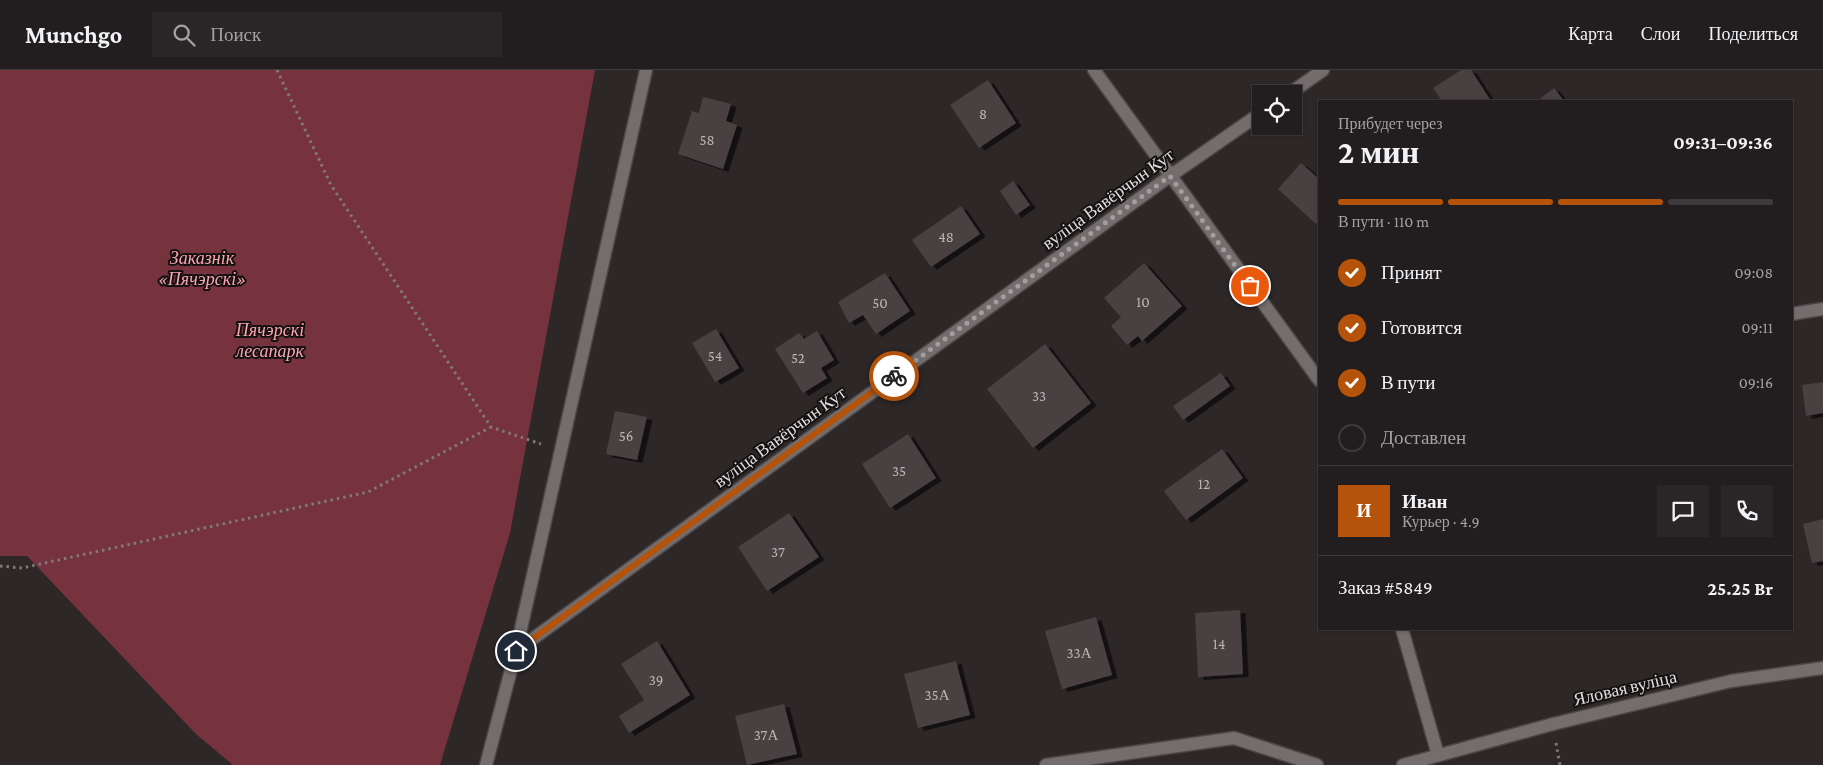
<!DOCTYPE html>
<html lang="ru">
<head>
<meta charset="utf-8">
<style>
  body { margin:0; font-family:"Crimson Pro",serif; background:#2a2627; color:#f1f3f6; height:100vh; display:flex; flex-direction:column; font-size:19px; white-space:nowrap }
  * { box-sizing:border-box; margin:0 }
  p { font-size:16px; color:#a2a2a4 }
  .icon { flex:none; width:28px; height:28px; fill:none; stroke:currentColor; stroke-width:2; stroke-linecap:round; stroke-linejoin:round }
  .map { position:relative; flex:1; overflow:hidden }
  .panel { position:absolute; left:1318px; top:30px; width:475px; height:530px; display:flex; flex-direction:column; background:#221d1e; border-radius:0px; box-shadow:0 1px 4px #0004,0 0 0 1px #3f3b3c }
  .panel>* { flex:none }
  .buttons { position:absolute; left:1252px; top:15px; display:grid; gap:10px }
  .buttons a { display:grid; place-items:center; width:50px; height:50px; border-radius:0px; background:#221d1e; box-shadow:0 1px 4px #0004,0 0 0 1px #3f3b3c; font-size:25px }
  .pin { position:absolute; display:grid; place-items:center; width:42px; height:42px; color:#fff; margin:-21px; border:2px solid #fff; border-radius:50%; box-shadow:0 1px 5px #0007 }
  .courier { position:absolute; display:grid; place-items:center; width:50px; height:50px; margin:-25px; border:4px solid #b45309; border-radius:50%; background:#fff; color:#222; box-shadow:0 1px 6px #0007 }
  .head em { font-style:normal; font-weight:700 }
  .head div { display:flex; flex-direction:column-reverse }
  .head { display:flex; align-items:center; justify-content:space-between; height:85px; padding:0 20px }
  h1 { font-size:32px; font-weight:700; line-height:38px }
  .bar { display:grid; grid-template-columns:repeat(4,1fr); gap:8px 5px; align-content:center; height:60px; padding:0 20px }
  .bar i { height:6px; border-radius:4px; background:#3f3b3c }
  .bar .active { background:#b45309 }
  .bar p { grid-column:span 4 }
  .line { display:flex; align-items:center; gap:12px; padding:0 20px; border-top:1px solid #3f3b3c }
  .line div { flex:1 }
  .round { display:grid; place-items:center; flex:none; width:52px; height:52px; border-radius:0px; background:#2a2627 }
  ol { padding:0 20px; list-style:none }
  li { display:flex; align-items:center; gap:15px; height:55px }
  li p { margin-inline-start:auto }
  li .icon { padding:5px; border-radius:50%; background:#b45309; color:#fff; stroke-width:4 }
  li:last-child { color:#a2a2a4 }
  li i { width:28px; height:28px; border:2px solid #3f3b3c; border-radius:50% }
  header { display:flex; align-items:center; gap:30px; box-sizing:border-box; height:70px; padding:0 25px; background:#221d1e; border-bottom:1px solid #3f3b3c }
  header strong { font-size:24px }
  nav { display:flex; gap:28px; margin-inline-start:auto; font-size:18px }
  .search { width:350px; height:45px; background:#2a2627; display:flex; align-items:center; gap:12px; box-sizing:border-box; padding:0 18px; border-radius:0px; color:#a2a2a4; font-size:19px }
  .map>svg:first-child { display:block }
  .green { fill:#76333d }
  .building { fill:#484142; filter:url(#shadow) }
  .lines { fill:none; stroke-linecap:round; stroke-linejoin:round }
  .minor-casing { stroke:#4b4546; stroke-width:15 }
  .path { stroke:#7f797a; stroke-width:3; stroke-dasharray:2.5 4; stroke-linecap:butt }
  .minor { stroke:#746d6d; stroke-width:12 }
  .done { stroke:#a29d9e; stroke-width:5; stroke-dasharray:0 9 }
  .route { stroke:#b45309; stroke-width:6 }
  .labels { text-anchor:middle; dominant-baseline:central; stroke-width:4; stroke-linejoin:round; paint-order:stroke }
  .number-label { font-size:15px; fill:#bbb5b6 }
  .street-label { font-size:18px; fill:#e1dcdd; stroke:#141111 }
  .park-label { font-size:18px; font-style:italic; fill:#fca4ad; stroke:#141111 }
</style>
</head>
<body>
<header>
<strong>Munchgo</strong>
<div class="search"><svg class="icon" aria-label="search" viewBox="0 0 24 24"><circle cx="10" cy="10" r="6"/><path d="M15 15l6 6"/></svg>Поиск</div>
<nav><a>Карта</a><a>Слои</a><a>Поделиться</a></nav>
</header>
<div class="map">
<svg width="1823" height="695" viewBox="0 0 1823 695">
  <defs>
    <filter id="shadow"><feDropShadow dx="5.5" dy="3" stdDeviation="0" flood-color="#0009"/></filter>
  </defs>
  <rect width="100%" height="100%" fill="#2d2728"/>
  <path class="green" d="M0 0H595L510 463 440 695H233L196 664 27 486H0Z"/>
  <g class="building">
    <path d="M1461 0H1471L1491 31H1442L1433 18Z"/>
    <path d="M988 10 1016 53 979 78 950 35Z"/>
    <path d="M1554 18 1564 31H1544L1541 28Z"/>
    <path d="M703 27 731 34 726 51 737 55 723 99 678 84 692 41 699 43Z"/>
    <path d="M1301 93 1319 109V151L1316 154 1278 119Z"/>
    <path d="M1013 111 1030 135 1016 145 1000 121Z"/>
    <path d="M961 136 980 164 931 197 912 170Z"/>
    <path d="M1144 193 1182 236 1142 271 1138 266 1127 275 1111 256 1121 247 1104 228Z"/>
    <path d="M885 203 910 241 876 264 863 245 849 253 838 232Z"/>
    <path d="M716 259 739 298 715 312 692 273Z"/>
    <path d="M817 261 834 290 821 298 827 308 803 323 775 279 799 263 804 269Z"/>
    <path d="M1045 274 1091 333 1033 378 987 319Z"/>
    <path d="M1221 303 1230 316 1183 350 1173 336Z"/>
    <path d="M1823 312V343L1806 346 1802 315Z"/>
    <path d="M615 341 647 347 637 390 606 384Z"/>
    <path d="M908 364 936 408 890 438 862 394Z"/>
    <path d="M1222 379 1243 408 1186 450 1164 421Z"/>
    <path d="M789 443 819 487 767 521 738 477Z"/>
    <path d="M1823 449V491L1812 493 1803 454Z"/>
    <path d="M1240 540 1243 604 1198 607 1195 543Z"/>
    <path d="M1096 547 1112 605 1062 619 1045 561Z"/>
    <path d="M657 571 690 625 629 663 619 646 644 630 621 594Z"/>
    <path d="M956 591 970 645 918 658 904 604Z"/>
    <path d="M784 634 797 684 747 695 735 646Z"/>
  </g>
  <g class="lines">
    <defs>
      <g id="minor">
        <path d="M1094 0 1319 310"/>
        <path d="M1289 24 1323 0"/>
        <path d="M1791 244 1823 239"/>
        <path d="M1402 559 1438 685"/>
        <path d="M516 581 1170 106 1261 43"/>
        <path d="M486 695 516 581 646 0"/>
        <path d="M1046 695 1234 668 1317 695"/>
        <path d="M1403 695 1553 654 1731 611 1823 598"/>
      </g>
    </defs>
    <use href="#minor" class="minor-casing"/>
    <g class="path">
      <path d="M277 0 331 115 491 357 541 374"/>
      <path d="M0 496 22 498 368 422 491 357"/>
      <path d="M1556 673 1560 695"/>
    </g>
    <use href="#minor" class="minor"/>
  </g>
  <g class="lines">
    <path class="done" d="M894 306 1170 106 1250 216"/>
    <path class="route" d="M516 581 894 306"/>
  </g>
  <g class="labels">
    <g class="number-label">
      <text x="983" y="44">8</text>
      <text x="707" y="70">58</text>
      <text x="946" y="167">48</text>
      <text x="1143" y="232">10</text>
      <text x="880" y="233">50</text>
      <text x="715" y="286">54</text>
      <text x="798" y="288">52</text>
      <text x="1039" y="326">33</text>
      <text x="626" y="366">56</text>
      <text x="899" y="401">35</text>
      <text x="1204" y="414">12</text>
      <text x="778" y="482">37</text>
      <text x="1219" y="574">14</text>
      <text x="1079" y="583">33А</text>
      <text x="656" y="610">39</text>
      <text x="937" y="625">35А</text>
      <text x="766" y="665">37А</text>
    </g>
    <g class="street-label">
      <text transform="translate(1108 129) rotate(-36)">вуліца Вавёрчын Кут</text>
      <text transform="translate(780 367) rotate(-36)">вуліца Вавёрчын Кут</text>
      <text transform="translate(1625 618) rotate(-13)">Яловая вуліца</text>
    </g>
    <g class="park-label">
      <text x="202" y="188">Заказнік<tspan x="202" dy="21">«Пячэрскі»</tspan></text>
      <text x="270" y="260">Пячэрскі<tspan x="270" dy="21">лесапарк</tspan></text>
    </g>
  </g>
</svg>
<div class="buttons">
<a><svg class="icon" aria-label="locate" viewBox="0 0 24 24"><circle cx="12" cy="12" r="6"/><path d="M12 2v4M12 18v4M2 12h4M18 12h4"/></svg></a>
</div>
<div class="pin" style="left:1250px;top:216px;background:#ea580c"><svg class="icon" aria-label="bag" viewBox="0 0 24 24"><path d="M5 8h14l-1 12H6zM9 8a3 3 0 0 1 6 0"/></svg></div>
<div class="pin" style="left:516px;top:581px;background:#1f2937"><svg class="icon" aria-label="home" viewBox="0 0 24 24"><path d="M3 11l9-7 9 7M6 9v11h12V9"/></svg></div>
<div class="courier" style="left:894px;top:306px"><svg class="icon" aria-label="bike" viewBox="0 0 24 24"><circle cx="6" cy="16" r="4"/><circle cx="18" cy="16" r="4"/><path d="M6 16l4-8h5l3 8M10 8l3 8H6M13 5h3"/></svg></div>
<section class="panel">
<div class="head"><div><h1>2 мин</h1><p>Прибудет через</p></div><em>09:31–09:36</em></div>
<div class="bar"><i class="active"></i><i class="active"></i><i class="active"></i><i></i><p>В пути · 110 m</p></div>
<ol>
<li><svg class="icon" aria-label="check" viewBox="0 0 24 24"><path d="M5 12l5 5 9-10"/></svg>Принят<p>09:08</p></li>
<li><svg class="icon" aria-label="check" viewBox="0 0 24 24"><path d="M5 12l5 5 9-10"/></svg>Готовится<p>09:11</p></li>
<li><svg class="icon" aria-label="check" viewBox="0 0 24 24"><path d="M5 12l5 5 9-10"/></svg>В пути<p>09:16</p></li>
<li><i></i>Доставлен</li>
</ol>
<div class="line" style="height:90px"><b class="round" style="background:#b45309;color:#fff">И</b><div><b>Иван</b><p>Курьер · 4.9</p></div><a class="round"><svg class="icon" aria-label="chat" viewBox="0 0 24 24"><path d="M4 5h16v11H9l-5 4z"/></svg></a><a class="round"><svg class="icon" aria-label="phone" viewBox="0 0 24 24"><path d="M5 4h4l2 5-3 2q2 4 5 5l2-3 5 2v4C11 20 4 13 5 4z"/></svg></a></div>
<div class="line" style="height:65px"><div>Заказ #5849</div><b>25.25 Br</b></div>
</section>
</div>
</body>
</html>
